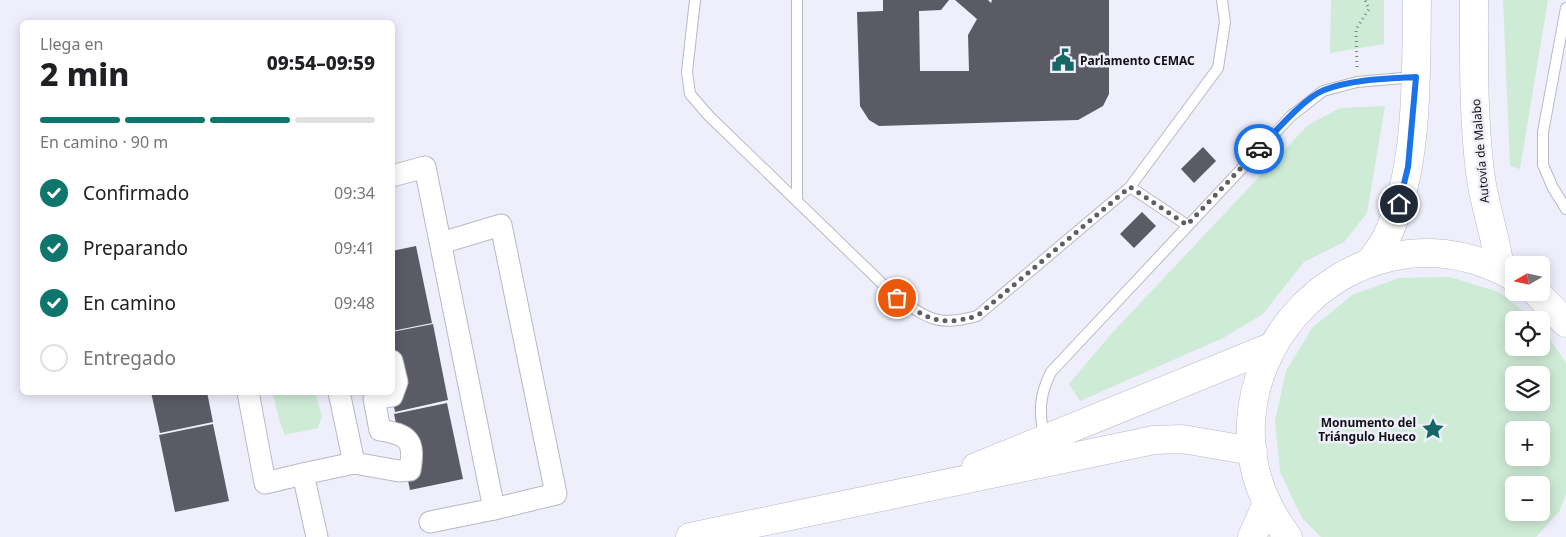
<!DOCTYPE html>
<html lang="es">
<head>
<meta charset="utf-8">
<style>
  body { margin:0; font-family:"Noto Sans",sans-serif; background:#f6f6f6; color:#202124; height:100vh; display:flex; flex-direction:column; font-size:19px; white-space:nowrap }
  * { box-sizing:border-box; margin:0 }
  p { font-size:16px; color:#757577 }
  .icon { flex:none; width:28px; height:28px; fill:none; stroke:currentColor; stroke-width:2; stroke-linecap:round; stroke-linejoin:round }
  .map { position:relative; flex:1; overflow:hidden }
  .drawer { position:absolute; left:20px; top:20px; width:375px; height:375px; display:flex; flex-direction:column; background:#fff; border-radius:8px; box-shadow:0 2px 12px #0003 }
  .drawer>* { flex:none }
  .needle { width:32px; rotate:261deg }
  .controls { position:absolute; left:1505px; top:256px; display:grid; gap:10px }
  .controls a { display:grid; place-items:center; width:45px; height:45px; border-radius:8px; background:#fff; box-shadow:0 2px 12px #0003; font-size:25px }
  .pin { position:absolute; display:grid; place-items:center; width:42px; height:42px; color:#fff; margin:-21px; border:2px solid #fff; border-radius:50%; box-shadow:0 1px 5px #0007 }
  .courier { position:absolute; display:grid; place-items:center; width:50px; height:50px; margin:-25px; border:4px solid #1a73e8; border-radius:50%; background:#fff; color:#222; box-shadow:0 1px 6px #0007 }
  .head em { font-style:normal; font-weight:800 }
  .head div { display:flex; flex-direction:column-reverse }
  .head { display:flex; align-items:center; justify-content:space-between; height:85px; padding:0 20px }
  h1 { font-size:32px; font-weight:800; line-height:38px }
  .bar { display:grid; grid-template-columns:repeat(4,1fr); gap:8px 5px; align-content:center; height:60px; padding:0 20px }
  .bar i { height:6px; border-radius:4px; background:#e0e0e0 }
  .bar .current { background:#0f766e }
  .bar p { grid-column:span 4 }
  ol { padding:0 20px; list-style:none }
  li { display:flex; align-items:center; gap:15px; height:55px }
  li p { margin-inline-start:auto }
  li .icon { padding:5px; border-radius:50%; background:#0f766e; color:#fff; stroke-width:4 }
  li:last-child { color:#757577 }
  li i { width:28px; height:28px; border:2px solid #e0e0e0; border-radius:50% }
  .map>svg:first-child { display:block }
  .green { fill:#ceebd6; fill-rule:evenodd }
  .building { fill:#5a5b65 }
  .lines { fill:none; stroke-linecap:round; stroke-linejoin:round }
  .lane-casing { stroke:#b7b9c4; stroke-width:12 }
  .street-casing { stroke:#b7b9c4; stroke-width:23 }
  .secondary-casing { stroke:#b7b9c4; stroke-width:29 }
  .highway-casing { stroke:#b7b9c4; stroke-width:29 }
  .path { stroke:#818189; stroke-width:3; stroke-dasharray:1 4; stroke-linecap:butt }
  .lane { stroke:#fff; stroke-width:10 }
  .street { stroke:#fff; stroke-width:21 }
  .secondary { stroke:#fff; stroke-width:28 }
  .highway { stroke:#fff; stroke-width:28 }
  .done { stroke:#5e5f66; stroke-width:5; stroke-dasharray:0 9 }
  .route { stroke:#1a73e8; stroke-width:6 }
  .labels { text-anchor:middle; dominant-baseline:central; stroke-width:5; stroke-linejoin:round; paint-order:stroke }
  .poi-label { font-size:12px; font-weight:bold; fill:#111115; stroke:#eeeffb; text-anchor:start }
  .street-label { font-size:12px; fill:#111115; stroke:#eeeffb }
</style>
</head>
<body>
<div class="map">
<svg width="1566" height="537" viewBox="0 0 1566 537">
  <rect width="100%" height="100%" fill="#eeeffb"/>
  <g class="green">
    <path d="M1331 0H1384V44L1330 53Z"/>
    <path d="M1503 0H1548L1520 169 1510 166Z"/>
    <path d="M1385 106 1367 213 1344 242 1304 262 1263 314 1223 338 1080 401 1069 384 1112 333 1308 125 1340 108Z"/>
    <path d="M1450 277 1499 292 1535 320H1514V348H1541V326L1566 363V494L1559 512 1536 537H1321L1302 518 1280 472 1275 421 1286 371 1312 328 1352 295 1399 278ZM1514 375H1541V402H1514ZM1514 430H1541V458H1514ZM1514 485H1541V512H1514Z"/>
    <path d="M273 393H315L322 416 318 428 285 435 279 420Z"/>
  </g>
  <g class="building">
    <path d="M883 0H949L941 10 919 11 920 71H969L968 35 977 19 955 0H988L991 3 992 0H1109V94L1103 106 1078 120 879 126 869 120 860 106 857 12 883 11Z"/>
    <path d="M1203 147 1216 161 1194 183 1181 169Z"/>
    <path d="M1142 212 1156 226 1134 248 1120 234Z"/>
    <path d="M416 246 432 323 392 331V251Z"/>
    <path d="M433 324 448 400 395 412 391 392 392 332Z"/>
    <path d="M151 392H207L213 422 160 433Z"/>
    <path d="M447 403 463 479 410 490 394 414Z"/>
    <path d="M213 424 229 501 175 512 159 435Z"/>
  </g>
  <g class="lines">
    <defs>
      <g id="lane">
        <path d="M695 0 687 72 690 94 709 116 897 298C930 319 937 327 977 316L1130 187 1187 225"/>
        <path d="M1566 8 1543 132V165L1553 188 1566 209"/>
        <path d="M1130 187 1218 68 1225 22 1222 0"/>
        <path d="M797 201V0"/>
        <path d="M1044 437C1039 411 1039 396 1051 372L1291 116 1323 91 1357 82 1414 77"/>
      </g>
      <g id="street">
        <path d="M392 176 425 167 494 509 430 522"/>
        <path d="M441 243 501 225 556 494 494 509"/>
        <path d="M248 392 265 483 303 474"/>
        <path d="M354 463 399 471 410 470C415 440 409 435 380 430L374 399 392 396 397 382 392 361"/>
        <path d="M317 537 303 474 354 463 339 392"/>
      </g>
      <g id="secondary">
        <path d="M976 467 1271 347"/>
        <path d="M690 537 1154 440 1182 439 1253 451"/>
        <path d="M1252 537 1267 503"/>
      </g>
      <g id="highway">
        <path d="M1474 0C1474 57 1473 115 1480 172 1484 205 1496 236 1500 269"/>
        <path d="M1370 263C1376 253 1384 244 1388 234 1419 168 1416 72 1417 0"/>
        <path d="M1536 292 1566 323"/>
        <path d="M1288 537C1173 386 1346 183 1514 277"/>
      </g>
    </defs>
    <use href="#lane" class="lane-casing"/>
    <use href="#street" class="street-casing"/>
    <use href="#secondary" class="secondary-casing"/>
    <use href="#highway" class="highway-casing"/>
    <path class="path" d="M1357 67 1356 29 1369 9 1365 0"/>
    <use href="#lane" class="lane"/>
    <use href="#street" class="street"/>
    <use href="#secondary" class="secondary"/>
    <use href="#highway" class="highway"/>
  </g>
  <g class="lines">
    <path class="done" d="M897 298C929 319 937 327 977 316L1130 187 1187 225 1259 149"/>
    <path class="route" d="M1259 149C1275 132 1304 98 1324 90 1353 79 1385 79 1416 77L1408 167 1399 204"/>
  </g>
  <defs>
    <symbol id="civic-bare" viewBox="-9 -9 18 18"><path d="M-.6-6.5H3V-4.5H.6V-3L4-1V1h2V6H-6V1h2V-1L-.6-3ZM-1.2 2.5V6h2.4V2.5Z" fill="#176666" stroke="#eeeffb" stroke-width="2.5" paint-order="stroke"/></symbol>
    <symbol id="sight-bare" viewBox="-9 -9 18 18"><path d="M0-6L1.8-2.2L6-1.7L2.9 1.2L3.7 5.4L0 3.3L-3.7 5.4L-2.9 1.2L-6-1.7L-1.8-2.2Z" fill="#176666" stroke="#eeeffb" stroke-width="2.5" paint-order="stroke"/></symbol>
  </defs>
  <g fill-rule="evenodd">
    <use href="#civic-bare" x="1047" y="44" width="32" height="32"/>
    <use href="#sight-bare" x="1417" y="413" width="32" height="32"/>
  </g>
  <g class="labels">
    <g class="poi-label">
      <text x="1080" y="60">Parlamento CEMAC</text>
      <text x="1416" y="422" text-anchor="end">Monumento del<tspan x="1416" dy="14">Triángulo Hueco</tspan></text>
    </g>
    <g class="street-label">
      <text transform="translate(1480 151) rotate(-95)">Autovía de Malabo</text>
    </g>
  </g>
</svg>
<div class="controls">
<a><svg class="needle" viewBox="-14 -14 28 28"><path d="M0-13l5 13h-10z" fill="#e53935"/><path d="M0 13l5-13h-10z" fill="#757577"/></svg></a>
<a><svg class="icon" aria-label="locate" viewBox="0 0 24 24"><circle cx="12" cy="12" r="6"/><path d="M12 2v4M12 18v4M2 12h4M18 12h4"/></svg></a>
<a><svg class="icon" aria-label="layers" viewBox="0 0 24 24"><path d="M12 4l9 5-9 5-9-5zM3 14l9 5 9-5"/></svg></a>
<a>+</a>
<a>−</a>
</div>
<div class="pin" style="left:897px;top:298px;background:#ea580c"><svg class="icon" aria-label="bag" viewBox="0 0 24 24"><path d="M5 8h14l-1 12H6zM9 8a3 3 0 0 1 6 0"/></svg></div>
<div class="pin" style="left:1399px;top:204px;background:#1f2937"><svg class="icon" aria-label="home" viewBox="0 0 24 24"><path d="M3 11l9-7 9 7M6 9v11h12V9"/></svg></div>
<div class="courier" style="left:1259px;top:149px"><svg class="icon" aria-label="car" viewBox="0 0 24 24"><path d="M5 17H2v-5l4-1 3-4h7l3 4 3 1v5h-3M9 17h6M6 11h13"/><circle cx="7" cy="17" r="2"/><circle cx="17" cy="17" r="2"/></svg></div>
<section class="drawer">
<div class="head"><div><h1>2 min</h1><p>Llega en</p></div><em>09:54–09:59</em></div>
<div class="bar"><i class="current"></i><i class="current"></i><i class="current"></i><i></i><p>En camino · 90 m</p></div>
<ol>
<li><svg class="icon" aria-label="check" viewBox="0 0 24 24"><path d="M5 12l5 5 9-10"/></svg>Confirmado<p>09:34</p></li>
<li><svg class="icon" aria-label="check" viewBox="0 0 24 24"><path d="M5 12l5 5 9-10"/></svg>Preparando<p>09:41</p></li>
<li><svg class="icon" aria-label="check" viewBox="0 0 24 24"><path d="M5 12l5 5 9-10"/></svg>En camino<p>09:48</p></li>
<li><i></i>Entregado</li>
</ol>
</section>
</div>
</body>
</html>
